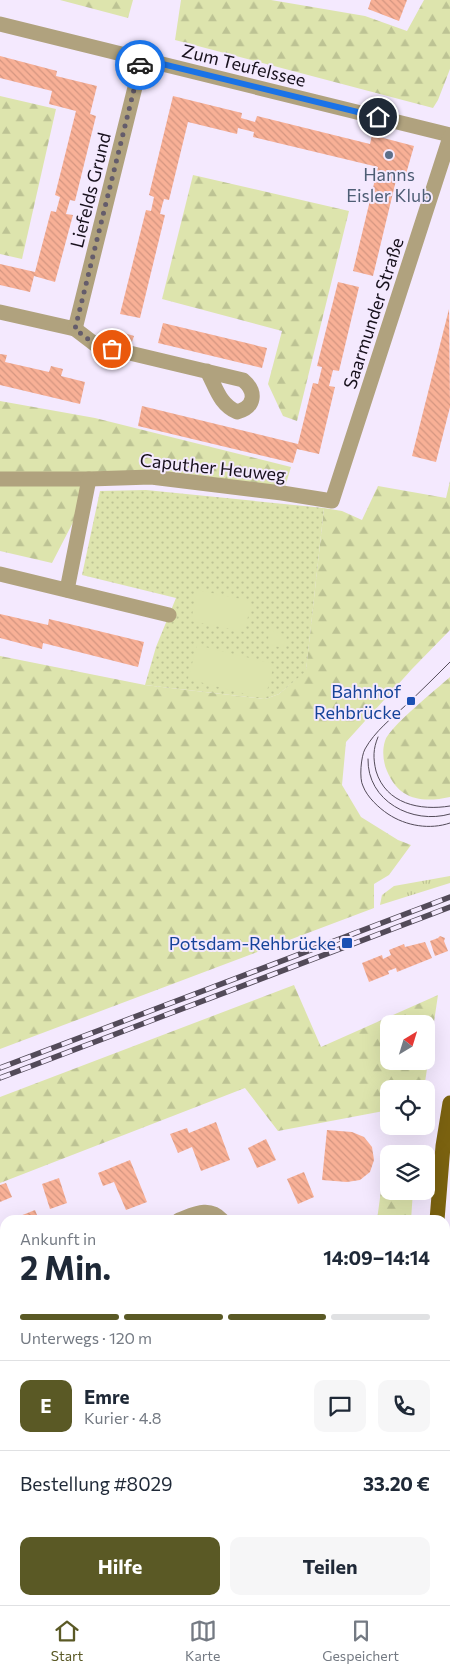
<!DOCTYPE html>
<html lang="de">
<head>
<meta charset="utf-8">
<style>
  body { margin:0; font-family:Commissioner,sans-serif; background:#f6f6f7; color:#1f2937; height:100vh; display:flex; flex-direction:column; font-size:19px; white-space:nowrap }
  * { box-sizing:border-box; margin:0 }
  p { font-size:16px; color:#747a83 }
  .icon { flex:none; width:28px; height:28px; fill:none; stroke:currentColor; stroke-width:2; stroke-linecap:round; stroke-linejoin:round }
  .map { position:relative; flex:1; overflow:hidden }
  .details { position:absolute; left:0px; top:1215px; width:450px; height:390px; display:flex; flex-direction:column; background:#fff; border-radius:15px 15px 0 0; box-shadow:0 5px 20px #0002 }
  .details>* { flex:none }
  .needle { width:32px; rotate:38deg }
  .controls { position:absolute; left:380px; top:1015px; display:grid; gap:10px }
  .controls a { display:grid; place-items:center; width:55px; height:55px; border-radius:10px; background:#fff; box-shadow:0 5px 20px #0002; font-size:25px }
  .pin { position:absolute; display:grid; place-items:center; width:42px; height:42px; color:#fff; margin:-21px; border:2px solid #fff; border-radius:50%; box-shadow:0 1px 5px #0007 }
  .courier { position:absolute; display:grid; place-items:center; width:50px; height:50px; margin:-25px; border:4px solid #1a73e8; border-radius:50%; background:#fff; color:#222; box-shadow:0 1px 6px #0007 }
  .headline em { font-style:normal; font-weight:700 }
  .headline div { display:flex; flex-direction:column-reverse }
  .headline { display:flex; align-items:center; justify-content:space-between; height:85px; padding:0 20px }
  h1 { font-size:32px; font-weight:700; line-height:38px }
  .bar { display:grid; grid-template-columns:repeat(4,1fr); gap:8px 5px; align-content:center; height:60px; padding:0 20px }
  .bar i { height:6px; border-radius:4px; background:#e0e1e3 }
  .bar .on { background:#5a5925 }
  .bar p { grid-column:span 4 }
  .line { display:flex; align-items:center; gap:12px; padding:0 20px; border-top:1px solid #e0e1e3 }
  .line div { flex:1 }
  .round { display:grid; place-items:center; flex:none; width:52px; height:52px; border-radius:10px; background:#f6f6f7 }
  .cta { display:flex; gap:10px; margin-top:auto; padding:10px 20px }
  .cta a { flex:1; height:58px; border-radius:10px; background:#5a5925; color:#fff; font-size:20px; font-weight:700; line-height:58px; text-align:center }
  .cta a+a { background:#f6f6f7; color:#1f2937 }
  .tabs { display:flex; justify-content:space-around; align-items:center; height:70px; border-top:1px solid #e0e1e3; background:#fff; font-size:14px; color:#747a83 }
  .tabs a { display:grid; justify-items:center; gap:2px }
  .tabs .on { color:#5a5925 }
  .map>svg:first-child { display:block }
  .grass { fill:url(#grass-tufts) }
  .forest { fill:url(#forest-firs); fill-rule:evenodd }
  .park { fill:url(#park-dots) }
  .garden { fill:#dde4ad }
  .building { fill:url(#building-back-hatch) }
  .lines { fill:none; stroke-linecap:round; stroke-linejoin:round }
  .minor { stroke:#b0a27e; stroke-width:15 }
  .major { stroke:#7b6210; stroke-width:15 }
  .tram { stroke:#534b59; stroke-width:1 }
  .rail-casing { stroke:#534b59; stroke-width:5.5 }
  .rail { stroke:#f4e9fe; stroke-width:4; stroke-dasharray:11; stroke-linecap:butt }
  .done { stroke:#645c6b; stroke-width:5; stroke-dasharray:0 9 }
  .route { stroke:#1a73e8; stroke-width:6 }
  .service-dot { fill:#5c6f8a; stroke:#f4e9fe; stroke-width:2 }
  .transit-dot { fill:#1a4fb4; stroke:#f4e9fe; stroke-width:2 }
  .labels { text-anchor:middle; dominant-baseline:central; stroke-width:4; stroke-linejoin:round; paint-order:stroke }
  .street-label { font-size:18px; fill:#17101c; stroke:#f4e9fe }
  .service-label { font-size:18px; fill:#4e5e75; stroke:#f4e9fe }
  .transit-label { font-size:18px; fill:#164399; stroke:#f4e9fe; text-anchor:end }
</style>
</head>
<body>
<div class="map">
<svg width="450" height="1605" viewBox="0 0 450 1605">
  <defs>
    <pattern id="grass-tufts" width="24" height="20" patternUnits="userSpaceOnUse" patternTransform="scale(1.25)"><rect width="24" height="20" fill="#dde4ad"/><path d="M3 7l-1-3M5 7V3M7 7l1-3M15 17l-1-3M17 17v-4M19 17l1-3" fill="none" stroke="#bdc394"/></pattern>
    <pattern id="forest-firs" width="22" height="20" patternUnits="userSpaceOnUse" patternTransform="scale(1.25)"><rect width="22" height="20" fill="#dde4ad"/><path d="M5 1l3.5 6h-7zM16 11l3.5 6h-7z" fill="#bdc394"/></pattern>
    <pattern id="park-dots" width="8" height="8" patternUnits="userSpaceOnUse" patternTransform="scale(1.25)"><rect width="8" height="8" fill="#dde4ad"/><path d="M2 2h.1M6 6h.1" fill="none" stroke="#bdc394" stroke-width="1.8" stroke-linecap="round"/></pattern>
    <pattern id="building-back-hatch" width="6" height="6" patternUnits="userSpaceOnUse" patternTransform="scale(1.25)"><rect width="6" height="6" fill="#f8b096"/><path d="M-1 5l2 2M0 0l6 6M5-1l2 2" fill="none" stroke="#d49681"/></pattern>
  </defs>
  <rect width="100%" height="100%" fill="#f4e9fe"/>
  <path class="grass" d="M450 876V883L380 905 382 895 394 886Z"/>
  <g class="forest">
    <path d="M60 0H133L128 18Z"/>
    <path d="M181 0H271L365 16 407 31 424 0H450V69L438 100 433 108 175 40Z"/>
    <path d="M0 96 56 109 22 259 0 254Z"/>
    <path d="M193 175 349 211 297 421 283 416 268 384 282 331 162 299Z"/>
    <path d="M0 401 95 418 291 467 285 487 98 474 52 563 0 551Z"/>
    <path d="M450 481V630L412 669 346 742 342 785 361 817 398 840 411 845 389 875 374 884V908L0 1049V656L145 685 265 699 279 694 306 670 324 508 342 511 362 520 378 486 446 498Z"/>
    <path d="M450 677V797C422 803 399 800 387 771 383 762 382 750 385 741 389 727 437 689 450 677Z"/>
    <path d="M294 985 321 1047 438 995 424 1089H389V1110L278 1131 245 1088 0 1183V1097ZM389 1024H426V1061H389Z"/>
    <path d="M387 1146 415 1149V1154H389V1191H413L411 1220H377Z"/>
    <path d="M450 1293V1499L446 1500 445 1499V1300Z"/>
    <path d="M346 1600H380L379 1605H346Z"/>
  </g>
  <path class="park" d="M146 490 324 508 306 671 279 694 265 699 145 685 156 647 176 598 82 575 100 491Z"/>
  <g class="garden">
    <path d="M197 590 251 601 245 632 191 621Z"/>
    <path d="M270 630 287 635 283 648 267 644Z"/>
    <path d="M197 645 274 664 265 699 188 679Z"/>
  </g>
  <g class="building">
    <path d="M371 0H407L399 21 368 9Z"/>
    <path d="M0 56 57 71 56 76 97 86 90 114 96 116 75 201 70 200 66 214 73 215 55 282 34 276 30 292 0 285V264L35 272 51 211 56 212 60 197 55 195 76 111 49 104 52 91 0 78Z"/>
    <path d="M173 96 242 113 241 118 255 122 257 116 370 144 372 135 414 146 406 174 398 172 373 276 353 271 378 167 253 137 254 132 238 128 237 134 188 122 169 200 164 199 162 206 160 214 165 215 140 318 120 314 146 210 151 211 154 197 149 195Z"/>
    <path d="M338 282 359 287 339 371 333 370 329 386 335 387 319 454 297 449 293 463 138 426 142 406 298 444 313 383 318 384 322 367 317 366Z"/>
    <path d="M449 309 450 407 436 462 412 456Z"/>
    <path d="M163 323 267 348 262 368 158 343Z"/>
    <path d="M121 332 134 336 131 345 118 342Z"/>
    <path d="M0 354 7 355 5 362 49 372 51 366 63 369 61 376 85 382 80 404 0 385Z"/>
    <path d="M0 614 48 625 49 619 144 642 138 667 43 643 42 649 0 638Z"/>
    <path d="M440 936 445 938 444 941 448 951 435 956 430 941 438 938Z"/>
    <path d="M425 942 432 958 397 972 396 968 388 971 389 974 369 982 362 963 382 955 383 959 391 955 389 950 404 944 405 947Z"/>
    <path d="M216 1122 230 1160 201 1171 192 1147 178 1153 170 1134 187 1128 189 1133Z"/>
    <path d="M327 1130 352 1132 364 1137 372 1147 374 1160 370 1172 360 1180 347 1182 322 1180Z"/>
    <path d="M266 1139 276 1160 257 1168 248 1148Z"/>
    <path d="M130 1160 147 1202 126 1210 114 1182 103 1186 98 1173Z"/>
    <path d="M304 1172 314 1197 298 1204 287 1179Z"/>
    <path d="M59 1178 67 1203 50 1209 42 1184Z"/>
    <path d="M6 1183 12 1197 0 1202V1185Z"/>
    <path d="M35 1210 39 1220H10Z"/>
    <path d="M5 1313V1328L0 1315Z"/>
    <path d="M450 1528V1553L447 1554 445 1550V1530Z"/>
    <path d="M450 1570V1595L448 1596 445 1588V1571Z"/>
    <rect x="202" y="1600" width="17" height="5"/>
    <rect x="265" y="1600" width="19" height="5"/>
  </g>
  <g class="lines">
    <g class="minor">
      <path d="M0 24 450 135"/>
      <path d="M0 312 75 329 142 59"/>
      <path d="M75 329 96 345 243 380C257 392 255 407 237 412 219 404 216 387 207 371"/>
      <path d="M0 479H89L151 477 282 493 332 501 450 137"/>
      <path d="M0 574 169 615"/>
      <path d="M67 590 89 479"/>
      <path d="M179 1220C195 1214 209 1206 222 1220"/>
      <path d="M445 1272H450"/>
      <path d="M0 1293 5 1291"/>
      <path d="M445 1514 450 1512"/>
      <path d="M240 1605V1600"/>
    </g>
    <g class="major">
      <path d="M437 1220 443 1146 450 1103"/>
      <path d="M415 1605V1600"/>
    </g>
    <g class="tram">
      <path d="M450 662C435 677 421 691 406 705 392 718 375 731 365 749 361 756 359 779 363 786 367 797 379 808 388 814 406 826 430 830 450 823"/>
      <path d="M378 737C373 749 373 758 376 771 386 804 420 811 450 806"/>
      <path d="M368 759C367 801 412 825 450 814"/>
    </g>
    <defs>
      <g id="rail">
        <path d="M0 1068 450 897"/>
        <path d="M0 1078 450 907"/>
      </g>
    </defs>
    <use href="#rail" class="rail-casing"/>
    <use href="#rail" class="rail"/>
  </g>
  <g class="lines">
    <path class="done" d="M112 349 96 345 75 329 140 65"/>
    <path class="route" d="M140 65 142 59 378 117"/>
  </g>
  <circle class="service-dot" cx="389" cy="155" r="5"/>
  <g class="transit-dot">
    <rect x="406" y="696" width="10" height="10" rx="2.5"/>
    <rect x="341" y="937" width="12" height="12" rx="2.5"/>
  </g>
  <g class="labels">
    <g class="street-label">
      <text transform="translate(244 65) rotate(14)">Zum Teufelssee</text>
      <text transform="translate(90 190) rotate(-76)">Liefelds Grund</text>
      <text transform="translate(373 313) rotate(-72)">Saarmunder Straße</text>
      <text transform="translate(213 467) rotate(6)">Caputher Heuweg</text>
    </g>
    <g class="service-label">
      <text x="389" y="174">Hanns<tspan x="389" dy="21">Eisler Klub</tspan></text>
    </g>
    <g class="transit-label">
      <text x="401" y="691">Bahnhof<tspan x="401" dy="21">Rehbrücke</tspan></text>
      <text x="336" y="943">Potsdam-Rehbrücke</text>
    </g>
  </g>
</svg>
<div class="controls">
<a><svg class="needle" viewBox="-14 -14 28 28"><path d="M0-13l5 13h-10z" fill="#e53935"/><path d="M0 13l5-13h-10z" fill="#747a83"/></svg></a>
<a><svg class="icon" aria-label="locate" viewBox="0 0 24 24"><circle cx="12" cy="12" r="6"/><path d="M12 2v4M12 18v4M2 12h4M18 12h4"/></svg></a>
<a><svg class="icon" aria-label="layers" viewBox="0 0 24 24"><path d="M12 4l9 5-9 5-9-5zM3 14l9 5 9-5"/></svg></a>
</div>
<div class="pin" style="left:112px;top:349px;background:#ea580c"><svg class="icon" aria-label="bag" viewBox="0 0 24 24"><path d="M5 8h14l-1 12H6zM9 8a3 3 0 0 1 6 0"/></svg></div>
<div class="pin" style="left:378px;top:117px;background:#1f2937"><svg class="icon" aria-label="home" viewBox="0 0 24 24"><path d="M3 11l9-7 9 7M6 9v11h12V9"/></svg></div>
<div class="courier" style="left:140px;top:65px"><svg class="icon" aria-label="car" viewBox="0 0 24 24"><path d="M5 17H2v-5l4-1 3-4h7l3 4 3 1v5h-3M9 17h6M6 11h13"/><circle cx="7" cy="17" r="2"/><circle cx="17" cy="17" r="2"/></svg></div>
<section class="details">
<div class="headline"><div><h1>2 Min.</h1><p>Ankunft in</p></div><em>14:09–14:14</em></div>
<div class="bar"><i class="on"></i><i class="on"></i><i class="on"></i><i></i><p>Unterwegs · 120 m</p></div>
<div class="line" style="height:90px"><b class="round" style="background:#5a5925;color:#fff">E</b><div><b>Emre</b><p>Kurier · 4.8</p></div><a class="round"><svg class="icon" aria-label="chat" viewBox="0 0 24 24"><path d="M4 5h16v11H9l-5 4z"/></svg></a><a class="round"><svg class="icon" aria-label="phone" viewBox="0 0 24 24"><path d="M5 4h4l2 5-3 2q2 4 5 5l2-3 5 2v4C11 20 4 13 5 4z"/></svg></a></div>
<div class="line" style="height:65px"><div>Bestellung #8029</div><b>33.20 €</b></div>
<div class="cta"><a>Hilfe</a><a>Teilen</a></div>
</section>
</div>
<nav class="tabs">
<a class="on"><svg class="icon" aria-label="home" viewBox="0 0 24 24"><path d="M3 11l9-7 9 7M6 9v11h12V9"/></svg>Start</a>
<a><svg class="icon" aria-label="map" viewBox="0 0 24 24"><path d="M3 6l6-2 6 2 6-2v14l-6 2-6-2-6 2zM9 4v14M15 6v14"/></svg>Karte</a>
<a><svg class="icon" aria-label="saved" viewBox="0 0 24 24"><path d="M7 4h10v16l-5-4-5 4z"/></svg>Gespeichert</a>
</nav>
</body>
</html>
